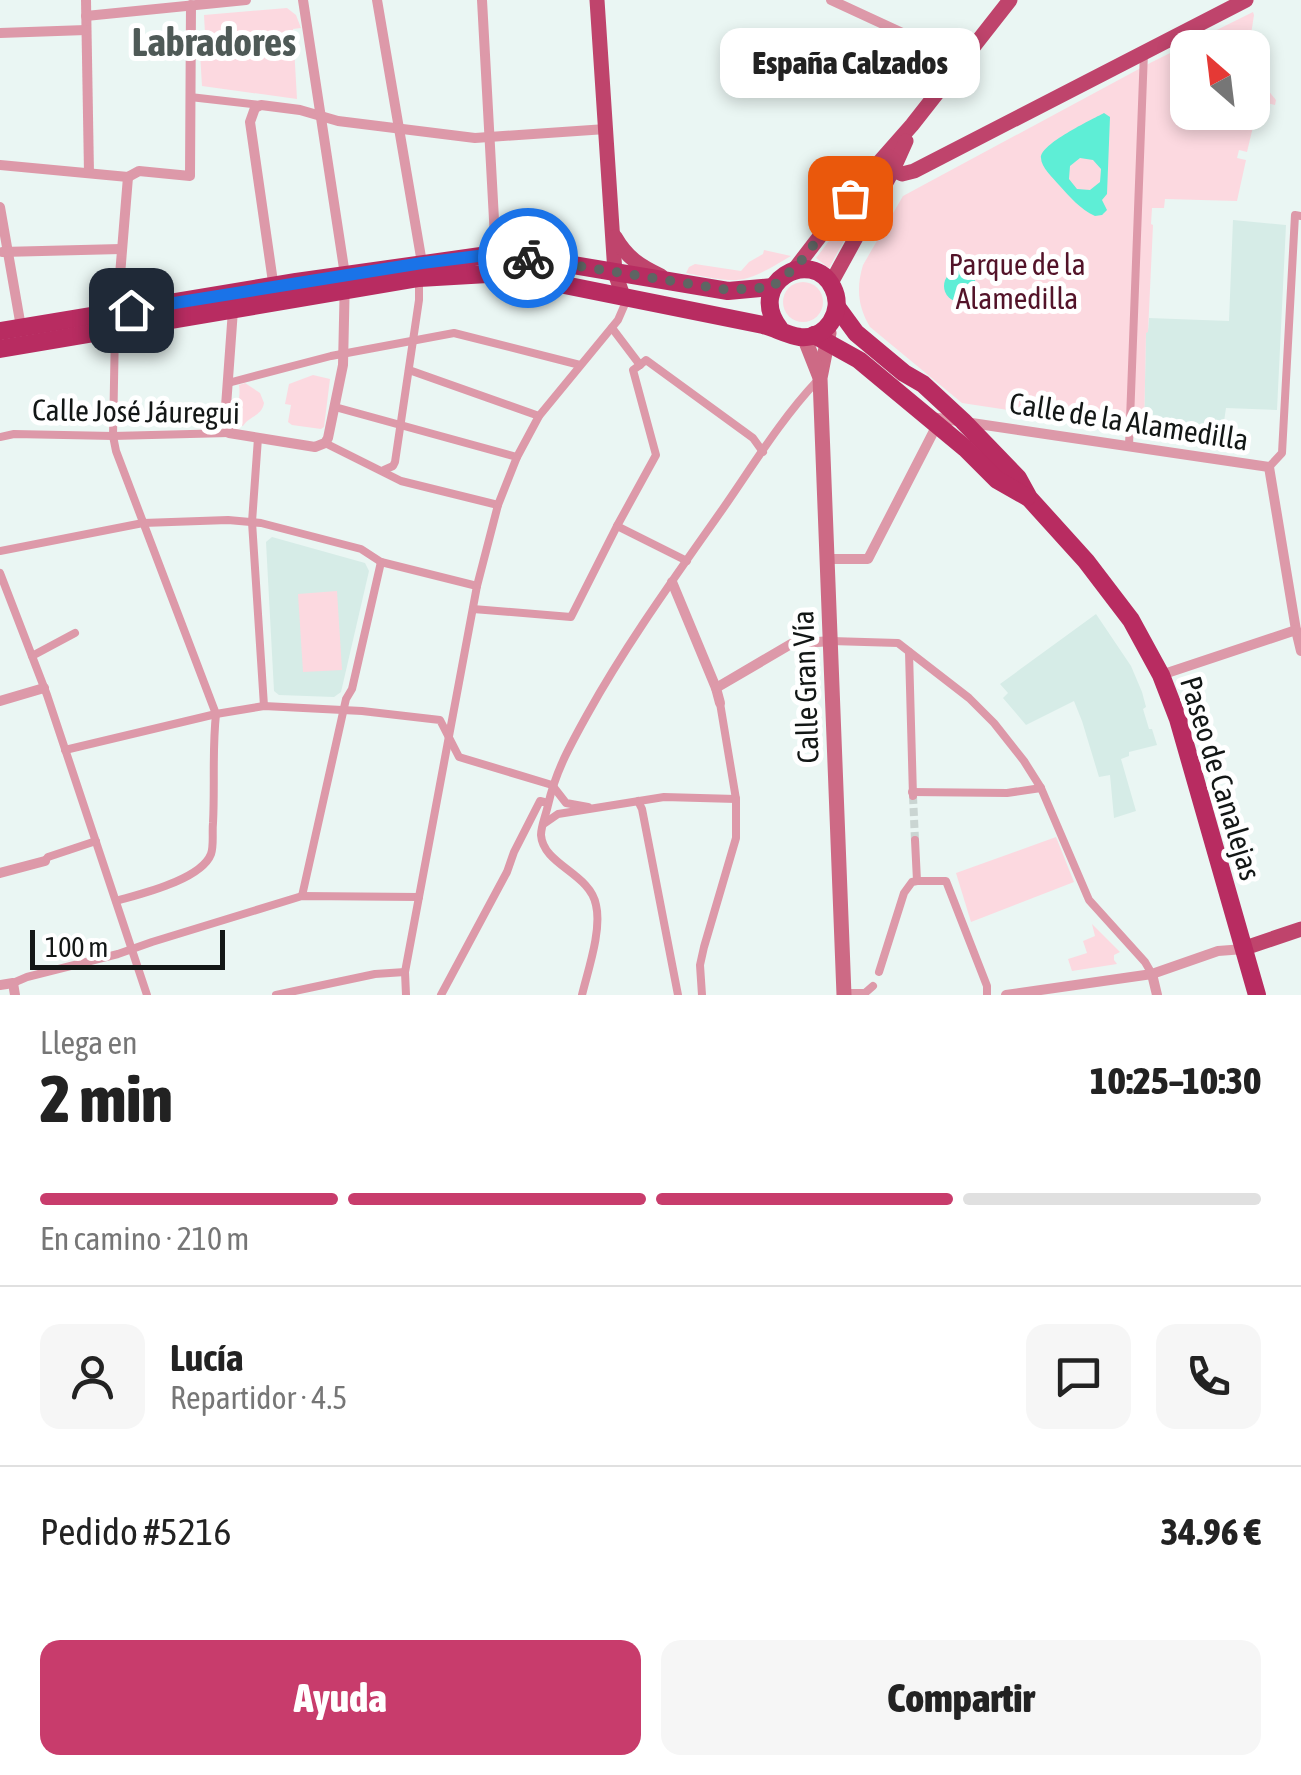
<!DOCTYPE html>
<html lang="es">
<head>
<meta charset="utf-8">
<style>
  body { margin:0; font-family:"Asap Condensed",sans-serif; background:#f6f6f6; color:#222; height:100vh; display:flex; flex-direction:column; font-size:38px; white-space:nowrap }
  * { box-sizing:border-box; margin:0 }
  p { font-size:32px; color:#767676 }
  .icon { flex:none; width:55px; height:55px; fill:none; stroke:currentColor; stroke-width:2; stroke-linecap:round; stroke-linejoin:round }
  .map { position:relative; height:995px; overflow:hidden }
  .details { display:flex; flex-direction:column; background:#fff; flex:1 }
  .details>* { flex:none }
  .needle { width:65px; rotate:332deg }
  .controls { position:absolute; left:1170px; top:30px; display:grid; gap:20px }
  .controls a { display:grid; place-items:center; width:100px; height:100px; border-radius:20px; background:#fff; box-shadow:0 5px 15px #0003; font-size:50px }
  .scale { position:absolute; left:30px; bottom:25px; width:195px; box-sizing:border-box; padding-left:10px; border:5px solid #131716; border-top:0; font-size:28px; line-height:35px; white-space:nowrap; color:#131716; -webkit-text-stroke:8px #fff; paint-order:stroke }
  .pin { position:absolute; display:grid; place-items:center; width:85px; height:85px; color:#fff; margin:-42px; border-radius:20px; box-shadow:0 5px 15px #0006 }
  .courier { position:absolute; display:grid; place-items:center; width:100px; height:100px; margin:-50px; border:8px solid #1a73e8; border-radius:50%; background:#fff; color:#222; box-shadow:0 2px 12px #0007 }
  .bubble { position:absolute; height:70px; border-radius:20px; background:#fff; box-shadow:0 5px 15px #0003; font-size:32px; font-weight:800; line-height:70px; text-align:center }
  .summary em { font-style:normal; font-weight:800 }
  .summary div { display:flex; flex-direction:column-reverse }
  .summary { display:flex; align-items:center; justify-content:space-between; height:170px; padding:0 40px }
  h1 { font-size:65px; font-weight:800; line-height:75px }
  .bar { display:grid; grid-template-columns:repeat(4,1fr); gap:15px 10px; align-content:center; height:120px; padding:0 40px }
  .bar i { height:12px; border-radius:8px; background:#e0e0e0 }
  .bar .current { background:#c83c6c }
  .bar p { grid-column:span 4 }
  .line { display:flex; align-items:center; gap:25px; padding:0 40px; border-top:2px solid #e0e0e0 }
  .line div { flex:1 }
  .round { display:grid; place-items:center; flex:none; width:105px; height:105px; border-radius:20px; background:#f6f6f6 }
  .button { display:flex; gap:20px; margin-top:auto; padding:20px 40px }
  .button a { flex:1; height:115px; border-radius:20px; background:#c83c6c; color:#fff; font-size:40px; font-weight:800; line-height:115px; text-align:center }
  .button a+a { background:#f6f6f6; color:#222 }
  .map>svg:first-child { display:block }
  .built { fill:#d6ece7 }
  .green { fill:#fcd9e0 }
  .water { fill:#5eeed6; fill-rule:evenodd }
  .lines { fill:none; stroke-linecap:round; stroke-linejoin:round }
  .pedestrian-tunnel { stroke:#cad5d2; stroke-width:8; stroke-dasharray:8 4; stroke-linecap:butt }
  .pedestrian { stroke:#dd99a9; stroke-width:8 }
  .minor { stroke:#dd99a9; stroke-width:10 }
  .secondary { stroke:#cd6a85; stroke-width:15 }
  .primary { stroke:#bf446c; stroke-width:15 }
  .trunk { stroke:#b82c61; stroke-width:18 }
  .done { stroke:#5e6563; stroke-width:10; stroke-dasharray:0 18 }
  .route { stroke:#1a73e8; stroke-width:12 }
  .labels { text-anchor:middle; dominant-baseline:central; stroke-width:10; stroke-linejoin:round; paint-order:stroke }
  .park-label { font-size:30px; fill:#531329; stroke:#fff }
  .street-label { font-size:30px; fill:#131716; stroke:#fff }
  .district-label { font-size:40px; font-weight:bold; fill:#4f5a57; stroke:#fff }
</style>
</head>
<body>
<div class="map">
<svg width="1301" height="995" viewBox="0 0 1301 995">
  <rect width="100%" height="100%" fill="#eaf6f3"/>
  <g class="built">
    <path d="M1233 220 1286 225 1277 410 1226 408 1221 442 1144 431 1146 332 1148 331 1149 318 1229 321Z"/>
    <path d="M272 537 365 563 369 571 341 692 334 697 279 695 274 691 266 542Z"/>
    <path d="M1096 614 1131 666 1142 692 1146 707 1143 709 1149 729H1152L1157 745 1129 752V756L1121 759 1136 811 1114 818 1110 775 1099 777 1082 721 1074 701 1026 725 1003 698 1008 693 1000 684Z"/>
  </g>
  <g class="green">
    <path d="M287 8 296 15 301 28 293 29 297 99 202 86 200 53 206 52 204 15Z"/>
    <path d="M1253 12 1254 15 1249 47 1188 48V112H1252L1253 63 1267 89 1276 100 1275 105 1263 102 1261 110H1257L1247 152 1239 150 1237 158 1246 160 1237 201 1165 199 1164 208H1152L1151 224 1153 225 1148 332 1146 333 1144 431 962 403 870 327C858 307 856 288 863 265L903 196 1150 63Z"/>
    <path d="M853 210 859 213 829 268 816 258Z"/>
    <path d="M764 250 791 256C742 285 742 284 686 273L689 267 695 264 741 271 749 262 763 254Z"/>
    <circle cx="803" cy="302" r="20"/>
    <path d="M313 375 330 379 324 427 321 429 292 425 288 422 291 405 285 404 289 384Z"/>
    <path d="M245 383 260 393 264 403C262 416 249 416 243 426L236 423C236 410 241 398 239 385Z"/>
    <path d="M337 591 342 670 303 672 298 594Z"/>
    <path d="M1056 837 1074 882 971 922 956 873Z"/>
    <path d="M1092 924 1120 952 1114 955V960L1117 964 1072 971 1068 959 1087 953 1083 941 1095 936Z"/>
  </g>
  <g class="water">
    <path d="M1104 113 1110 117 1107 194 1102 200 1107 210 1102 215 1095 216C1080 209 1070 197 1059 185 1053 178 1041 167 1041 158 1040 144 1091 120 1104 113ZM1080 158 1093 160 1101 169 1100 182 1090 190 1077 189 1069 179 1070 166Z"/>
    <circle cx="960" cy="286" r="16"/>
  </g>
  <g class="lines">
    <path class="pedestrian-tunnel" d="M913 796 915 840"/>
    <g class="pedestrian">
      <path d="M190 97 260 105"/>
      <path d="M612 328 640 365"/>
      <path d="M115 329 113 436 116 451 216 714C212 751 215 786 213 823 212 832 214 846 211 854 201 880 140 894 116 901"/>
      <path d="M640 365 646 360 753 438 763 452"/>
      <path d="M409 370 539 416"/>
      <path d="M228 383 331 356 454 333 580 365"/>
      <path d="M335 407 517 457"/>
      <path d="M0 437 14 434 113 436 229 433"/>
      <path d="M258 438 252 522 264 706"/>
      <path d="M325 443 401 481 498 505"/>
      <path d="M1129 446 1144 52"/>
      <path d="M1269 467 1282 453 1295 215 1301 216"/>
      <path d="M384 470 393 466 395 462 419 300V278"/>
      <path d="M617 526 687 561"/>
      <path d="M0 551 143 523 228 520 261 523 361 549 381 562 477 586"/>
      <path d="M0 573 47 695 147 995"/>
      <path d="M473 609 571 617 617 526 656 455 633 370 640 365"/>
      <path d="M831 641 898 643 969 698 994 723 1024 761 1041 788 1089 900 1145 962 1152 974"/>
      <path d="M909 652 913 796"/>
      <path d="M32 656 75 633"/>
      <path d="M65 750 216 714 264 706 362 711 440 720 459 757 552 785"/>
      <path d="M552 785 566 803 588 807"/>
      <path d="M912 792 1007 793 1041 788"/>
      <path d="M638 801 642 809 678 995"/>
      <path d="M545 823 558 814 664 797 736 799"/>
      <path d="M45 861 48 857 96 841"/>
      <path d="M917 881H946L987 986V995"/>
      <path d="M302 896 346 699 352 689 381 562"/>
      <path d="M879 972 904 893 912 882 917 881 915 840"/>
      <path d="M13 983 27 977 118 954 152 942 302 896 419 897"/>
      <path d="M845 993H865L873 986"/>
      <path d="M276 995 375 974 405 972"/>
      <path d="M406 995 405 972 477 586 498 505 517 457 539 416 618 320 628 297"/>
      <path d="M441 995 507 872 514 852 540 801 548 803"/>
      <path d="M582 995C588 970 602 930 596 905 590 873 543 865 541 835 541 826 546 815 548 805 556 770 570 746 587 715 627 643 675 577 722 510 752 467 781 419 817 381"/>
      <path d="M702 995 700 965 704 947 736 838V799L720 703"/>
    </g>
    <g class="minor">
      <path d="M86 0 89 173"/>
      <path d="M377 0 422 263"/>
      <path d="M482 0 495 238 502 253"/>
      <path d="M831 0 924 43 957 67"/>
      <path d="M86 16 246 0"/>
      <path d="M0 33 86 30"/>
      <path d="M0 165 128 177 139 171 190 176 191 5"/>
      <path d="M0 207 21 327"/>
      <path d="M2 252 121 249"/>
      <path d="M274 289 250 122 255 108 261 105 300 110 338 121 475 138 606 129"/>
      <path d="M233 310 225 420 229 433 315 447 325 443 328 438 343 365 345 275 303 0"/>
      <path d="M117 312 128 177"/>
      <path d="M931 417 1269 467 1296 630 1301 651"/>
      <path d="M827 559H868L937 425"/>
      <path d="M672 582 716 688 720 703"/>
      <path d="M1161 675 1296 630"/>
      <path d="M716 688 791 644 831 641"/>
      <path d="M0 701 44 688"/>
      <path d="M0 873 45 861"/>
      <path d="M1152 974 1157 995"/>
      <path d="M0 985 13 983 15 995"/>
      <path d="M1006 995 1152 974 1218 951 1244 949"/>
    </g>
    <g class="secondary">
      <path d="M829 333 820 378 844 995"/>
      <path d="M804 337 819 375"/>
    </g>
    <g class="primary">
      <path d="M597 0 615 273 623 296"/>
      <path d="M893 170 902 174 914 171 1246 0"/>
      <path d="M615 237C627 258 640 266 661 276"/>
      <path d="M794 270 860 184 912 125 1010 0"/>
      <path d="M831 283 893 170 906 141"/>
      <path d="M1245 948 1301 929"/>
    </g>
    <g class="trunk">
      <path d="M837 307 856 333 904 373 923 384 963 421 1018 478 1029 498 1086 561 1131 620 1161 675 1178 719 1257 995"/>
      <path d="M0 331 296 282 502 253 728 291 773 287"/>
      <path d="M814 335 859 360 965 448 997 480 1027 497"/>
      <path d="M0 349 419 278 505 273 763 325C775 328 787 335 800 337 826 340 845 311 833 288 812 245 744 283 780 329"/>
    </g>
  </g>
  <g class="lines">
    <path class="done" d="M528 258 728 290 773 287 782 276 794 270 850 198"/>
    <path class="route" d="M131 310 422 263 502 253 528 258"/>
  </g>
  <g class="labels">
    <g class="park-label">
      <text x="1017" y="264">Parque de la<tspan x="1017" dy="34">Alamedilla</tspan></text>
    </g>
    <g class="street-label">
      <text transform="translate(136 411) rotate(1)">Calle José Jáuregui</text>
      <text transform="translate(1129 421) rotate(9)">Calle de la Alamedilla</text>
      <text transform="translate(805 687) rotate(-92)">Calle Gran Vía</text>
      <text transform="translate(1221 778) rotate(73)">Paseo de Canalejas</text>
    </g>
    <g class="district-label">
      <text x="214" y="41">Labradores</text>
    </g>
  </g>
</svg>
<div class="controls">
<a><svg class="needle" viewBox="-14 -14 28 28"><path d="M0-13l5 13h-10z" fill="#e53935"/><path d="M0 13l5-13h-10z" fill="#767676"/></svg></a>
</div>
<div class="scale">100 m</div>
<div class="pin" style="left:850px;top:198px;background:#ea580c"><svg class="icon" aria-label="bag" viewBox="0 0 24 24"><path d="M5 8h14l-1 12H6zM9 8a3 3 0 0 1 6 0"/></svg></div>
<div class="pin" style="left:131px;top:310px;background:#1f2937"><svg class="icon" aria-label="home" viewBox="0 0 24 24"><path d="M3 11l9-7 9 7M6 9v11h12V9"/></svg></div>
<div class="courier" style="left:528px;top:258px"><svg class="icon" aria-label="bike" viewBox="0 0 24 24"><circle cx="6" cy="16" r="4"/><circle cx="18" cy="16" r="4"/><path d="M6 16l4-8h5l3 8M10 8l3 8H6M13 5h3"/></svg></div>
<div class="bubble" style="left:720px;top:28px;width:260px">España Calzados</div>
</div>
<section class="details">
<div class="summary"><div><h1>2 min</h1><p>Llega en</p></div><em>10:25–10:30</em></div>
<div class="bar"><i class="current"></i><i class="current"></i><i class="current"></i><i></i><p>En camino · 210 m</p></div>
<div class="line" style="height:180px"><a class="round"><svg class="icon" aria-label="person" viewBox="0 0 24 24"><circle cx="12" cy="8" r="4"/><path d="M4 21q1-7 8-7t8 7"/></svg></a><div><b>Lucía</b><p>Repartidor · 4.5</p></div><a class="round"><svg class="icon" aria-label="chat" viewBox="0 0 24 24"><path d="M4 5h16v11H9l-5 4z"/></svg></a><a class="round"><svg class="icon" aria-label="phone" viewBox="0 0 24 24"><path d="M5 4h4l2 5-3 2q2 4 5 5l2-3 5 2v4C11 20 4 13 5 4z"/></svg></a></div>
<div class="line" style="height:130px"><div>Pedido #5216</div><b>34.96 €</b></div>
<div class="button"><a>Ayuda</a><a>Compartir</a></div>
</section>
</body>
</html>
